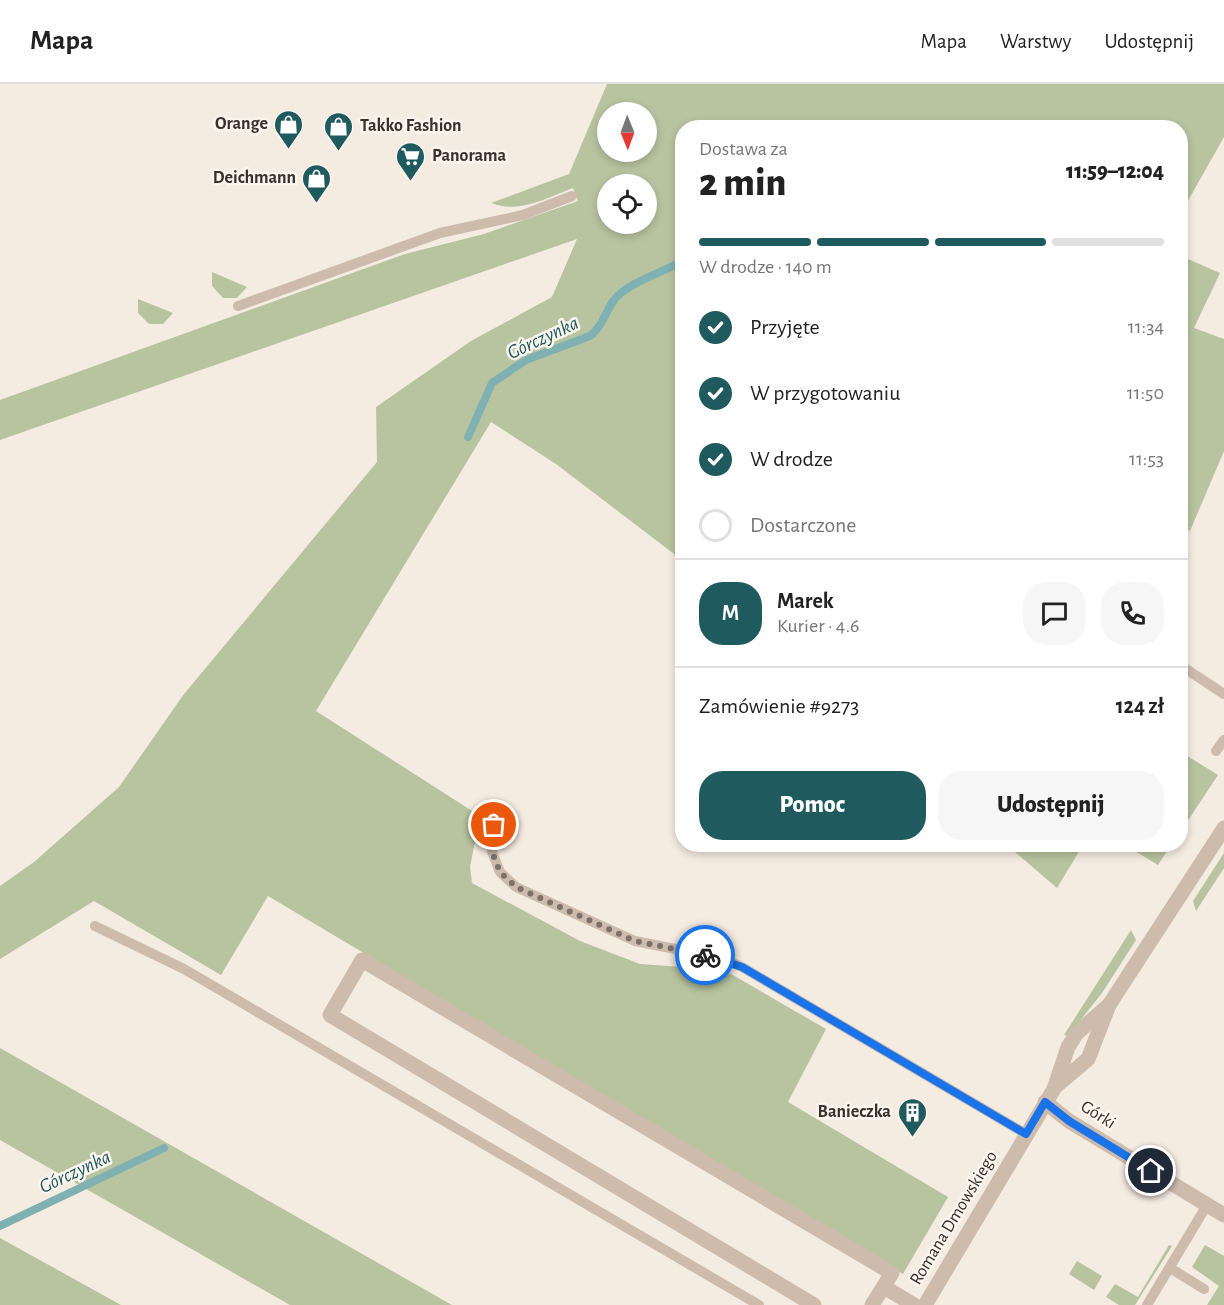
<!DOCTYPE html>
<html lang="pl">
<head>
<meta charset="utf-8">
<style>
  body { margin:0; font-family:"Alegreya Sans",sans-serif; background:#f6f6f6; color:#222; height:100vh; display:flex; flex-direction:column; font-size:22px; white-space:nowrap }
  * { box-sizing:border-box; margin:0 }
  p { font-size:20px; color:#767676 }
  .icon { flex:none; width:33px; height:33px; fill:none; stroke:currentColor; stroke-width:2; stroke-linecap:round; stroke-linejoin:round }
  .map { position:relative; flex:1; overflow:hidden }
  .drawer { position:absolute; left:675px; top:36px; width:513px; height:732px; display:flex; flex-direction:column; background:#fff; border-radius:24px; box-shadow:0 3px 9px #0003 }
  .drawer>* { flex:none }
  .needle { width:39px; rotate:179deg }
  .controls { position:absolute; left:597px; top:18px; display:grid; gap:12px }
  .controls a { display:grid; place-items:center; width:60px; height:60px; border-radius:50%; background:#fff; box-shadow:0 3px 9px #0003; font-size:30px }
  .pin { position:absolute; display:grid; place-items:center; width:51px; height:51px; color:#fff; margin:-26px; border:3px solid #fff; border-radius:50%; box-shadow:0 2px 6px #0007 }
  .courier { position:absolute; display:grid; place-items:center; width:60px; height:60px; margin:-30px; border:4px solid #1a73e8; border-radius:50%; background:#fff; color:#222; box-shadow:0 2px 8px #0007 }
  .head em { font-style:normal; font-weight:800 }
  .head div { display:flex; flex-direction:column-reverse }
  .head { display:flex; align-items:center; justify-content:space-between; height:102px; padding:0 24px }
  h1 { font-size:39px; font-weight:800; line-height:45px }
  .bar { display:grid; grid-template-columns:repeat(4,1fr); gap:9px 6px; align-content:center; height:72px; padding:0 24px }
  .bar i { height:8px; border-radius:4px; background:#e0e0e0 }
  .bar .current { background:#1f5a5e }
  .bar p { grid-column:span 4 }
  .line { display:flex; align-items:center; gap:15px; padding:0 24px; border-top:2px solid #e0e0e0 }
  .line div { flex:1 }
  .round { display:grid; place-items:center; flex:none; width:63px; height:63px; border-radius:24px; background:#f6f6f6 }
  ol { padding:0 24px; list-style:none }
  li { display:flex; align-items:center; gap:18px; height:66px }
  li p { margin-inline-start:auto }
  li .icon { padding:6px; border-radius:50%; background:#1f5a5e; color:#fff; stroke-width:4 }
  li:last-child { color:#767676 }
  li i { width:33px; height:33px; border:3px solid #e0e0e0; border-radius:50% }
  .primary-button { display:flex; gap:12px; margin-top:auto; padding:12px 24px }
  .primary-button a { flex:1; height:69px; border-radius:24px; background:#1f5a5e; color:#fff; font-size:24px; font-weight:800; line-height:69px; text-align:center }
  .primary-button a+a { background:#f6f6f6; color:#222 }
  header { display:flex; align-items:center; gap:36px; box-sizing:border-box; height:84px; padding:0 30px; background:#fff; border-bottom:2px solid #e0e0e0 }
  header strong { font-size:28px }
  nav { display:flex; gap:33px; margin-inline-start:auto; font-size:21px }
  .map>svg:first-child { display:block }
  .green { fill:#b8c4a0; fill-rule:evenodd }
  .lines { fill:none; stroke-linecap:round; stroke-linejoin:round }
  .stream { stroke:#7fb0b2; stroke-width:8 }
  .service { stroke:#cdbbac; stroke-width:10 }
  .minor { stroke:#cdbbac; stroke-width:15 }
  .done { stroke:#7c716b; stroke-width:6; stroke-dasharray:0 10.8 }
  .route { stroke:#1a73e8; stroke-width:8 }
  .labels { text-anchor:middle; dominant-baseline:central; stroke-width:5; stroke-linejoin:round; paint-order:stroke }
  .poi-label { font-size:18px; font-weight:bold; fill:#3b302b; stroke:#fbf5ee; text-anchor:end }
  .street-label { font-size:18px; fill:#3b302b; stroke:#fbf5ee }
  .water-label { font-size:20px; font-style:italic; fill:#1f5a5e; stroke:#fbf5ee }
</style>
</head>
<body>
<header>
<strong>Mapa</strong>
<nav><a>Mapa</a><a>Warstwy</a><a>Udostępnij</a></nav>
</header>
<div class="map">
<svg width="1224" height="1221" viewBox="0 0 1224 1221">
  <rect width="100%" height="100%" fill="#f4ebe1"/>
  <g class="green">
    <path d="M607 0H1224V53L1181 129 1180 44H682V476L556 380 491 338 316 627 480 732 470 783 472 799 580 857 640 880 712 885 731 890 826 945 788 1018 948 1113 903 1190 268 812 221 891 94 817 0 875V802L34 778 119 703 184 610 377 378 376 323 471 257 552 213 577 155 0 356V316L405 170 484 150 578 117 573 104C546 114 520 130 491 119L569 90ZM608 28H646V68H608ZM608 100H646V140H608Z"/>
    <path d="M1181 172 1220 189 1194 244 1224 255V367L1190 447 1180 442Z"/>
    <path d="M212 188 247 203 237 214H223L212 202Z"/>
    <path d="M138 215 173 229 163 240H149L138 229Z"/>
    <path d="M1181 668 1218 691 1181 747Z"/>
    <path d="M1007 761H1083L1057 804Z"/>
    <path d="M1125 761H1171L1158 781Z"/>
    <path d="M1224 769V784L1196 827 1193 817Z"/>
    <path d="M1131 846 1136 856 1102 909 1068 952 1064 951Z"/>
    <path d="M0 964 452 1221H290L0 1056Z"/>
    <path d="M0 1154 121 1221H0Z"/>
    <path d="M1169 1161 1172 1162 1135 1221H1119L1106 1213 1115 1200 1138 1213Z"/>
    <path d="M1205 1161 1224 1172V1221H1207L1219 1202 1192 1183Z"/>
    <path d="M1077 1177 1102 1192 1094 1206 1069 1190Z"/>
  </g>
  <g class="lines">
    <g class="stream">
      <path d="M468 353 492 299 526 276 590 252C603 242 605 228 614 216 628 199 658 190 677 180"/>
      <path d="M0 1142 164 1064"/>
    </g>
    <g class="service">
      <path d="M238 222 440 149 523 131 572 112"/>
      <path d="M1180 581 1224 610"/>
      <path d="M1216 667 1224 656"/>
      <path d="M494 741 492 768 500 788 516 803 635 857 721 874 742 883 1026 1050"/>
      <path d="M95 842 184 885 759 1221"/>
      <path d="M1170 1184 1204 1205"/>
      <path d="M1147 1221 1207 1121"/>
    </g>
    <g class="minor">
      <path d="M1055 1003 1088 975 1109 921 1224 744"/>
      <path d="M1045 1018 1069 1037 1224 1131"/>
      <path d="M884 1203 914 1221"/>
      <path d="M814 1221 330 931 362 876 892 1189 872 1221"/>
      <path d="M925 1221 1054 1005 1068 963 1077 949 1109 921"/>
    </g>
  </g>
  <g class="lines">
    <path class="done" d="M494 741 492 768 500 788 516 803 635 857 705 871"/>
    <path class="route" d="M705 871 742 883 1026 1050 1045 1018 1069 1037 1151 1087"/>
  </g>
  <defs>
    <symbol id="shop-pin" viewBox="-11 -11 22 30"><path d="M0 17L-7.5 6A9.5 9.5 0 1 1 7.5 6Z" fill="#1f5a5e" stroke="#fbf5ee"/><path d="M-5-2.5h2.3a2.7 3.5 0 0 1 5.4 0H5L5.5 6h-11ZM-1.5-2.5h3a1.5 2.3 0 0 0-3 0Z" fill="#fff"/></symbol>
    <symbol id="supermarket-pin" viewBox="-11 -11 22 30"><path d="M0 17L-7.5 6A9.5 9.5 0 1 1 7.5 6Z" fill="#1f5a5e" stroke="#fbf5ee"/><path d="M-6-5.5h2.5l.6 2H6L4.5 2H-2.5L-4.4-4H-6ZM-1.5 3.2a1.3 1.3 0 1 0 .1 0ZM3 3.2a1.3 1.3 0 1 0 .1 0Z" fill="#fff"/></symbol>
    <symbol id="building-pin" viewBox="-11 -11 22 30"><path d="M0 17L-7.5 6A9.5 9.5 0 1 1 7.5 6Z" fill="#1f5a5e" stroke="#fbf5ee"/><path d="M-4-6H4V6H1V3H-1V6H-4ZM-2.5-4.3h1.7v1.8h-1.7ZM.8-4.3h1.7v1.8H.8ZM-2.5-1h1.7V.8h-1.7ZM.8-1h1.7V.8H.8Z" fill="#fff"/></symbol>
  </defs>
  <g fill-rule="evenodd">
    <use href="#shop-pin" x="272" y="24" width="33" height="45"/>
    <use href="#shop-pin" x="322" y="26" width="33" height="45"/>
    <use href="#supermarket-pin" x="394" y="56" width="33" height="45"/>
    <use href="#shop-pin" x="300" y="78" width="33" height="45"/>
    <use href="#building-pin" x="896" y="1012" width="33" height="45"/>
  </g>
  <g class="labels">
    <g class="poi-label">
      <text x="268" y="40">Orange</text>
      <text x="360" y="42" text-anchor="start">Takko Fashion</text>
      <text x="432" y="72" text-anchor="start">Panorama</text>
      <text x="296" y="94">Deichmann</text>
      <text x="891" y="1028">Banieczka</text>
    </g>
    <g class="street-label">
      <text transform="translate(1098 1031) rotate(32)">Górki</text>
      <text transform="translate(954 1134) rotate(-59)">Romana Dmowskiego</text>
    </g>
    <g class="water-label">
      <text transform="translate(543 254) rotate(-25)">Górczynka</text>
      <text transform="translate(75 1088) rotate(-25)">Górczynka</text>
    </g>
  </g>
</svg>
<div class="controls">
<a><svg class="needle" viewBox="-14 -14 28 28"><path d="M0-13l5 13h-10z" fill="#e53935"/><path d="M0 13l5-13h-10z" fill="#767676"/></svg></a>
<a><svg class="icon" aria-label="locate" viewBox="0 0 24 24"><circle cx="12" cy="12" r="6"/><path d="M12 2v4M12 18v4M2 12h4M18 12h4"/></svg></a>
</div>
<div class="pin" style="left:494px;top:741px;background:#ea580c"><svg class="icon" aria-label="bag" viewBox="0 0 24 24"><path d="M5 8h14l-1 12H6zM9 8a3 3 0 0 1 6 0"/></svg></div>
<div class="pin" style="left:1151px;top:1087px;background:#1f2937"><svg class="icon" aria-label="home" viewBox="0 0 24 24"><path d="M3 11l9-7 9 7M6 9v11h12V9"/></svg></div>
<div class="courier" style="left:705px;top:871px"><svg class="icon" aria-label="bike" viewBox="0 0 24 24"><circle cx="6" cy="16" r="4"/><circle cx="18" cy="16" r="4"/><path d="M6 16l4-8h5l3 8M10 8l3 8H6M13 5h3"/></svg></div>
<section class="drawer">
<div class="head"><div><h1>2 min</h1><p>Dostawa za</p></div><em>11:59–12:04</em></div>
<div class="bar"><i class="current"></i><i class="current"></i><i class="current"></i><i></i><p>W drodze · 140 m</p></div>
<ol>
<li><svg class="icon" aria-label="check" viewBox="0 0 24 24"><path d="M5 12l5 5 9-10"/></svg>Przyjęte<p>11:34</p></li>
<li><svg class="icon" aria-label="check" viewBox="0 0 24 24"><path d="M5 12l5 5 9-10"/></svg>W przygotowaniu<p>11:50</p></li>
<li><svg class="icon" aria-label="check" viewBox="0 0 24 24"><path d="M5 12l5 5 9-10"/></svg>W drodze<p>11:53</p></li>
<li><i></i>Dostarczone</li>
</ol>
<div class="line" style="height:108px"><b class="round" style="background:#1f5a5e;color:#fff">M</b><div><b>Marek</b><p>Kurier · 4.6</p></div><a class="round"><svg class="icon" aria-label="chat" viewBox="0 0 24 24"><path d="M4 5h16v11H9l-5 4z"/></svg></a><a class="round"><svg class="icon" aria-label="phone" viewBox="0 0 24 24"><path d="M5 4h4l2 5-3 2q2 4 5 5l2-3 5 2v4C11 20 4 13 5 4z"/></svg></a></div>
<div class="line" style="height:78px"><div>Zamówienie #9273</div><b>124 zł</b></div>
<div class="primary-button"><a>Pomoc</a><a>Udostępnij</a></div>
</section>
</div>
</body>
</html>
